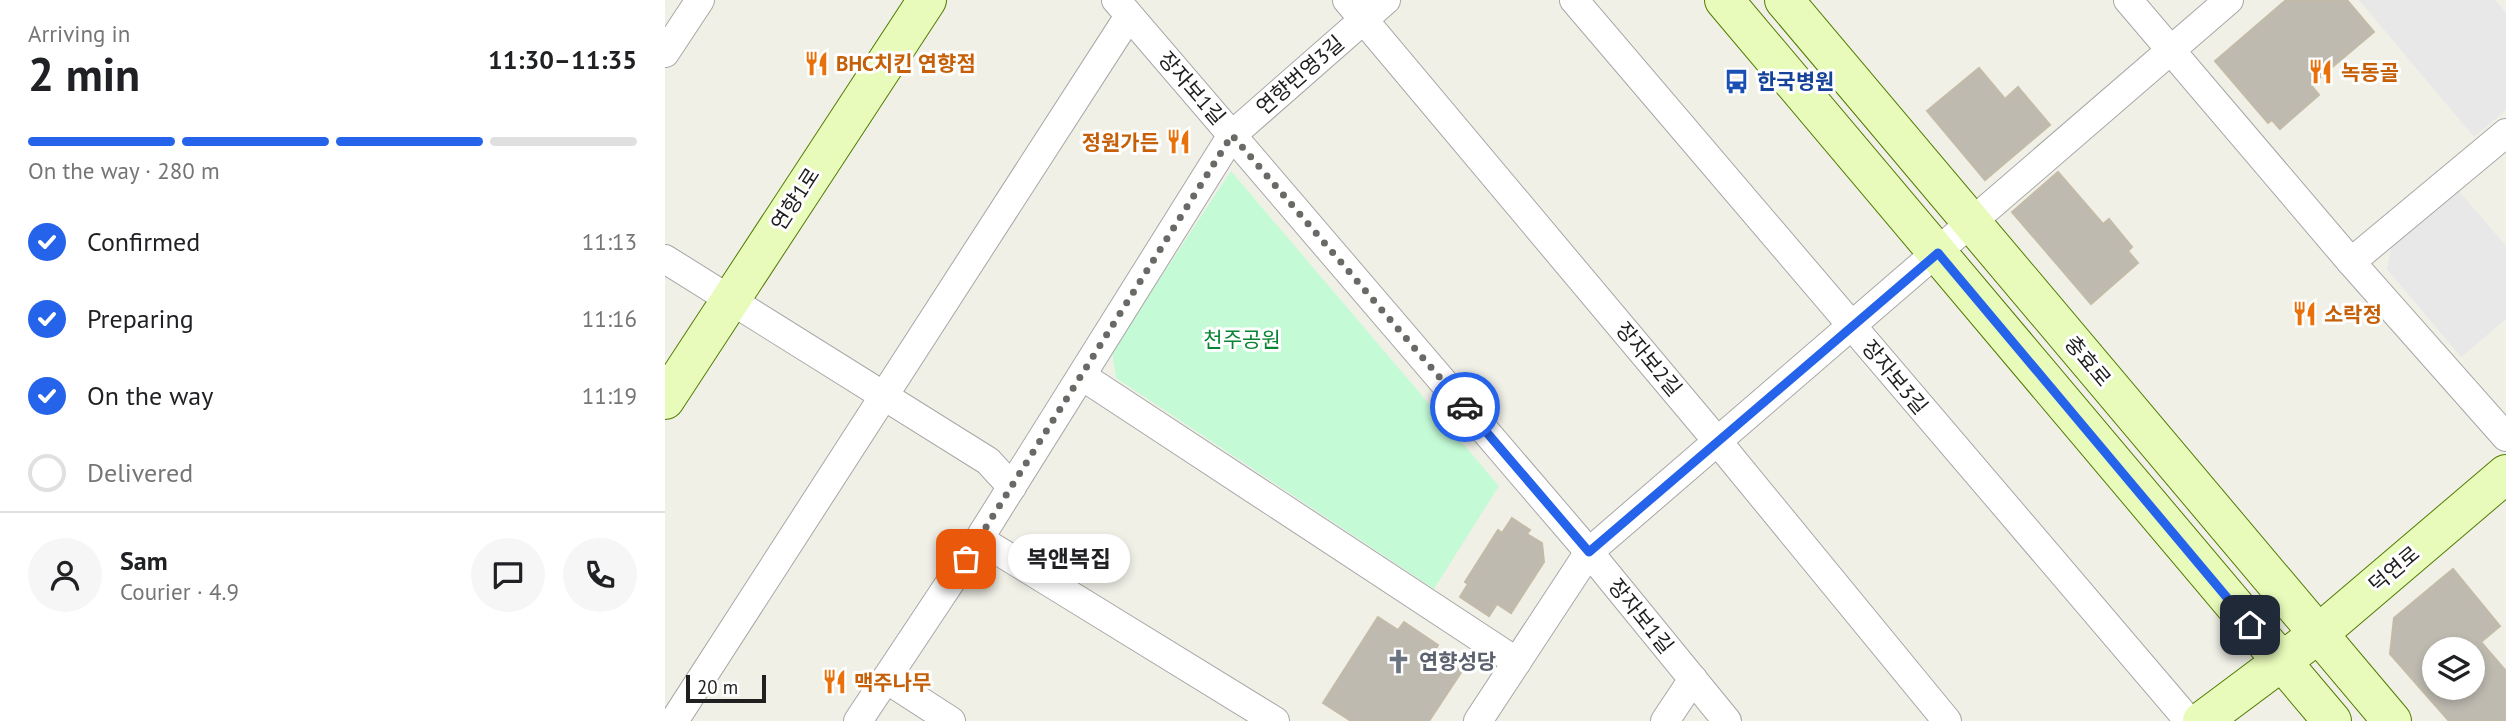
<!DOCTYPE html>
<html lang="en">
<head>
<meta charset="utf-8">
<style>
  body { margin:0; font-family:"PT Sans","Noto Sans KR",sans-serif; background:#f6f6f6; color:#202124; height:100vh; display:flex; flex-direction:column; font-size:26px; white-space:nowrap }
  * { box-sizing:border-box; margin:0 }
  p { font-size:23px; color:#757577 }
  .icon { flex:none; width:38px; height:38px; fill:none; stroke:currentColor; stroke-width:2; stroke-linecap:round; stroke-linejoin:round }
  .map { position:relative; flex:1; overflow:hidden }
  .panel { display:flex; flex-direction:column; background:#fff; width:665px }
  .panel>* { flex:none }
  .fabs { position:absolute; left:1757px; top:637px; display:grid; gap:14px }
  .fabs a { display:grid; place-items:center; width:63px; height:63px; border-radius:50%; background:#fff; box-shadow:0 4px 10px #0003; font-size:35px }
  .scale { position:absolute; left:21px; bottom:18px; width:80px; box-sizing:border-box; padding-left:7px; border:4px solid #202020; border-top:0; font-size:19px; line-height:24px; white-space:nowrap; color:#202020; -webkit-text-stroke:5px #fff; paint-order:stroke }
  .pin { position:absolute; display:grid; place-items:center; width:60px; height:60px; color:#fff; margin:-30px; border-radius:14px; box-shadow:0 4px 10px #0006 }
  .courier { position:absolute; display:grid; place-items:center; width:70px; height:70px; margin:-35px; border:5px solid #2563eb; border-radius:50%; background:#fff; color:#222; box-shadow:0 2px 9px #0007 }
  .bubble { position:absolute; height:49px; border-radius:24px; background:#fff; box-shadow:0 4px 10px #0003; font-size:23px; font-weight:700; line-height:49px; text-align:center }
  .overview em { font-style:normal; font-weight:700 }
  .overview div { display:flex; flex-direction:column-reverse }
  .overview { display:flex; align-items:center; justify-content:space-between; height:119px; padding:0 28px }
  h1 { font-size:46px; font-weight:700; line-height:52px }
  .bar { display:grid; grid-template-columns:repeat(4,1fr); gap:10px 7px; align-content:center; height:84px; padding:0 28px }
  .bar i { height:9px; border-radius:5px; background:#e0e0e0 }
  .bar .selected { background:#2563eb }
  .bar p { grid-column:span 4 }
  .line { display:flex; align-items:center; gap:18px; padding:0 28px; border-top:2px solid #e0e0e0 }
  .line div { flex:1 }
  .round { display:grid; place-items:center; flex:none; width:74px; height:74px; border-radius:37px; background:#f6f6f6 }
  ol { padding:0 28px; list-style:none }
  li { display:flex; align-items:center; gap:21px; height:77px }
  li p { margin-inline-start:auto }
  li .icon { padding:7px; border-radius:50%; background:#2563eb; color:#fff; stroke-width:4 }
  li:last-child { color:#757577 }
  li i { width:38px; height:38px; border:4px solid #e0e0e0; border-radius:50% }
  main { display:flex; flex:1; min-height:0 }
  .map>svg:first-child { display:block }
  .park { fill:#c4fbd6 }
  .parking { fill:#e8e8e8 }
  .building { fill:#bebab0; stroke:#c3bba8; stroke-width:2; fill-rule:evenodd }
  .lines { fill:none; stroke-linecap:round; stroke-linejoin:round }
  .street-casing { stroke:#a7a7a7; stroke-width:30 }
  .secondary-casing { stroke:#517c02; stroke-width:40 }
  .street { stroke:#fff; stroke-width:28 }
  .secondary { stroke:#e8fbba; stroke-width:38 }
  .done { stroke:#696966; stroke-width:7; stroke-dasharray:0 12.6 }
  .route { stroke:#2563eb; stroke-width:9 }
  .labels { text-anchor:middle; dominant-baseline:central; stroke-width:6; stroke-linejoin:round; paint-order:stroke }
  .food-label { font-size:21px; font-weight:bold; fill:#c56008; stroke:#fff; text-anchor:start }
  .street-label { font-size:21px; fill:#202020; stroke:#fff }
  .transit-label { font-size:21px; font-weight:bold; fill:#164399; stroke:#fff; text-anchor:start }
  .park-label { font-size:21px; fill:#098432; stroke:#fff }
  .worship-label { font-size:21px; font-weight:bold; fill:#5b616d; stroke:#fff; text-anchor:start }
</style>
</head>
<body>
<main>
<section class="panel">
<div class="overview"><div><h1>2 min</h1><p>Arriving in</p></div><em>11:30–11:35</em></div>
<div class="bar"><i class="selected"></i><i class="selected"></i><i class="selected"></i><i></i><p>On the way · 280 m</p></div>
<ol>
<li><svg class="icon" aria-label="check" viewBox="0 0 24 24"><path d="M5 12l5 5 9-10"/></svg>Confirmed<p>11:13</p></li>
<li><svg class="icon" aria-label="check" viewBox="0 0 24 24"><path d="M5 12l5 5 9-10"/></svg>Preparing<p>11:16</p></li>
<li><svg class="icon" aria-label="check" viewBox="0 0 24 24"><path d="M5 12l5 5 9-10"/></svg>On the way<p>11:19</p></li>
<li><i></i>Delivered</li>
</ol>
<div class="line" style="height:126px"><a class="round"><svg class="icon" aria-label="person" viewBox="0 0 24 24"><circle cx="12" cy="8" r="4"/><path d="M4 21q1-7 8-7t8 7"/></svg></a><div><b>Sam</b><p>Courier · 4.9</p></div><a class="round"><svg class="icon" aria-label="chat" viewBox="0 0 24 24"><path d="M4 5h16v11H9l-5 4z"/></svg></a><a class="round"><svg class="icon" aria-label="phone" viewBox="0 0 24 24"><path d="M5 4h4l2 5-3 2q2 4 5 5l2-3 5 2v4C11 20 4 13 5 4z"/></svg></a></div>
</section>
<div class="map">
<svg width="1841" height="721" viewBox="0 0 1841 721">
  <rect width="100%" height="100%" fill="#f1f0e7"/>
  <path class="park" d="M566 171 834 486 769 589 451 378 447 351Z"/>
  <g class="parking">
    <path d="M1694 0H1830L1841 13V110L1809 137Z"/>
    <path d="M1792 189 1841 246V319L1796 357 1722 269 1727 244Z"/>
  </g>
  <g class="building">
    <path d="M1621 0H1682L1709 32 1646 85 1654 95 1615 129 1607 120 1603 123 1550 61Z"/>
    <path d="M1314 68 1340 99 1353 87 1385 125 1320 180 1262 111Z"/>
    <path d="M1393 172 1438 224 1444 219 1467 247 1463 251 1473 263 1426 304 1347 212Z"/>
    <path d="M847 518 865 530 862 534 877 543 879 562 846 613 832 604 824 616 795 597 803 584 800 582 833 530 837 533Z"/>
    <path d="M1788 569 1835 626 1816 642 1841 671V721H1784L1725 654 1729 618ZM1769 649H1808V688H1769Z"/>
    <path d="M713 617 733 630 739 622 773 645 769 652 797 671 764 721H686L658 703Z"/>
  </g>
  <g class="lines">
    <defs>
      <g id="street">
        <path d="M451 0 924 552 1062 721"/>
        <path d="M682 0 1053 442 1282 721"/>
        <path d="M909 0 1524 721"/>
        <path d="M1463 0 1686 262 1841 437"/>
        <path d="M0 53 35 0"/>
        <path d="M0 259 323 461 347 487"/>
        <path d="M1686 262 1841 133"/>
        <path d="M417 376 852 662"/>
        <path d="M314 539 610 721"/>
        <path d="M221 679 286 721"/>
        <path d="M9 721 464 16"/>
        <path d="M193 721 314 539 567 135 721 0"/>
        <path d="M813 721 924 552 1564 0"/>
        <path d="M1000 721 1028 679"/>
      </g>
      <g id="secondary">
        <path d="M1059 0 1667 721"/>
        <path d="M1119 0 1727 721"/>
        <path d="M0 400 262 0"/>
        <path d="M1537 721 1652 635 1841 474"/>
      </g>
    </defs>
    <use href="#street" class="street-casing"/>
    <use href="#secondary" class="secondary-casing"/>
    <use href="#street" class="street"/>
    <use href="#secondary" class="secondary"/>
  </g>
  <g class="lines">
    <path class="done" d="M301 559 567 135 800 407"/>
    <path class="route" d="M800 407 924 552 1273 253 1585 625"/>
  </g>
  <defs>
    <symbol id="restaurant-bare" viewBox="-9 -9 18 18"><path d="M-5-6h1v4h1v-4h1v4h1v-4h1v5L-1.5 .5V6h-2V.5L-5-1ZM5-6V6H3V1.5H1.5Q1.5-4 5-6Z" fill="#e8710a" stroke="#fff" stroke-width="2.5" paint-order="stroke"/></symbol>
    <symbol id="bus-bare" viewBox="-9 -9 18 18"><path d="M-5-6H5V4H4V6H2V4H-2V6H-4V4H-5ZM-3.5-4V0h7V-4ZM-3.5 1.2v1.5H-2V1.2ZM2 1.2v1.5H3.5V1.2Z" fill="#1a4fb4" stroke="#fff" stroke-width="2.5" paint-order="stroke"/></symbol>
    <symbol id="church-bare" viewBox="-9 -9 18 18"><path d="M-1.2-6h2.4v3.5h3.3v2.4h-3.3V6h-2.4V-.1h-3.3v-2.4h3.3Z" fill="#6b7280" stroke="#fff" stroke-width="2.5" paint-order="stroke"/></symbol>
  </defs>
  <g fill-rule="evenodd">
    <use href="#restaurant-bare" x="134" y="46" width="35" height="35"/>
    <use href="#restaurant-bare" x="1638" y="54" width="35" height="35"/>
    <use href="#bus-bare" x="1054" y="64" width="35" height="35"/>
    <use href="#restaurant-bare" x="496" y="124" width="35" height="35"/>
    <use href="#restaurant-bare" x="1622" y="296" width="35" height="35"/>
    <use href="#church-bare" x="716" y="644" width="35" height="35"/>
    <use href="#restaurant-bare" x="152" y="664" width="35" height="35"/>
  </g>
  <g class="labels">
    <g class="food-label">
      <text x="171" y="63">BHC치킨 연향점</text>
      <text x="1676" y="72">녹동골</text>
      <text x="494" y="142" text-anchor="end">정원가든</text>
      <text x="1659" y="314">소락정</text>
      <text x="189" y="682">맥주나무</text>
    </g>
    <g class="street-label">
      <text transform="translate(635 75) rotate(-41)">연향번영3길</text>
      <text transform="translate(527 88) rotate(49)">장자보1길</text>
      <text transform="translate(130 199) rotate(-57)">연향1로</text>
      <text transform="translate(984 359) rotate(50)">장자보2길</text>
      <text transform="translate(1423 361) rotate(50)">충효로</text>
      <text transform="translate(1230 377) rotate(50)">장자보3길</text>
      <text transform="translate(1729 569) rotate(-40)">덕연로</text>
      <text transform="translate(976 616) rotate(51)">장자보1길</text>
    </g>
    <g class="transit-label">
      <text x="1092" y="81">한국병원</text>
    </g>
    <g class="park-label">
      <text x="577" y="339">천주공원</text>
    </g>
    <g class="worship-label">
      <text x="754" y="661">연향성당</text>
    </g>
  </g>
</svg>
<div class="fabs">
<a><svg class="icon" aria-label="layers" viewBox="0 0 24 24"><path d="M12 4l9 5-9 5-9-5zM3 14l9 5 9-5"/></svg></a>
</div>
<div class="scale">20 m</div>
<div class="pin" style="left:301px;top:559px;background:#ea580c"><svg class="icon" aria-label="bag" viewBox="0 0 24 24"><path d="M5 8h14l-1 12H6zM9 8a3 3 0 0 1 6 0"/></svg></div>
<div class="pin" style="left:1585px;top:625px;background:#1f2937"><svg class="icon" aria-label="home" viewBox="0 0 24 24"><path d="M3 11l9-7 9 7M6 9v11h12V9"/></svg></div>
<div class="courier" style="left:800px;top:407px"><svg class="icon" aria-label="car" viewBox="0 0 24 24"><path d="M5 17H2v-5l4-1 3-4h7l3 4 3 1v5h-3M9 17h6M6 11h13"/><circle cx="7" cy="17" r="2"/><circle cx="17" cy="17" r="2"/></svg></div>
<div class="bubble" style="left:343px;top:534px;width:122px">복앤복집</div>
</div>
</main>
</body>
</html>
